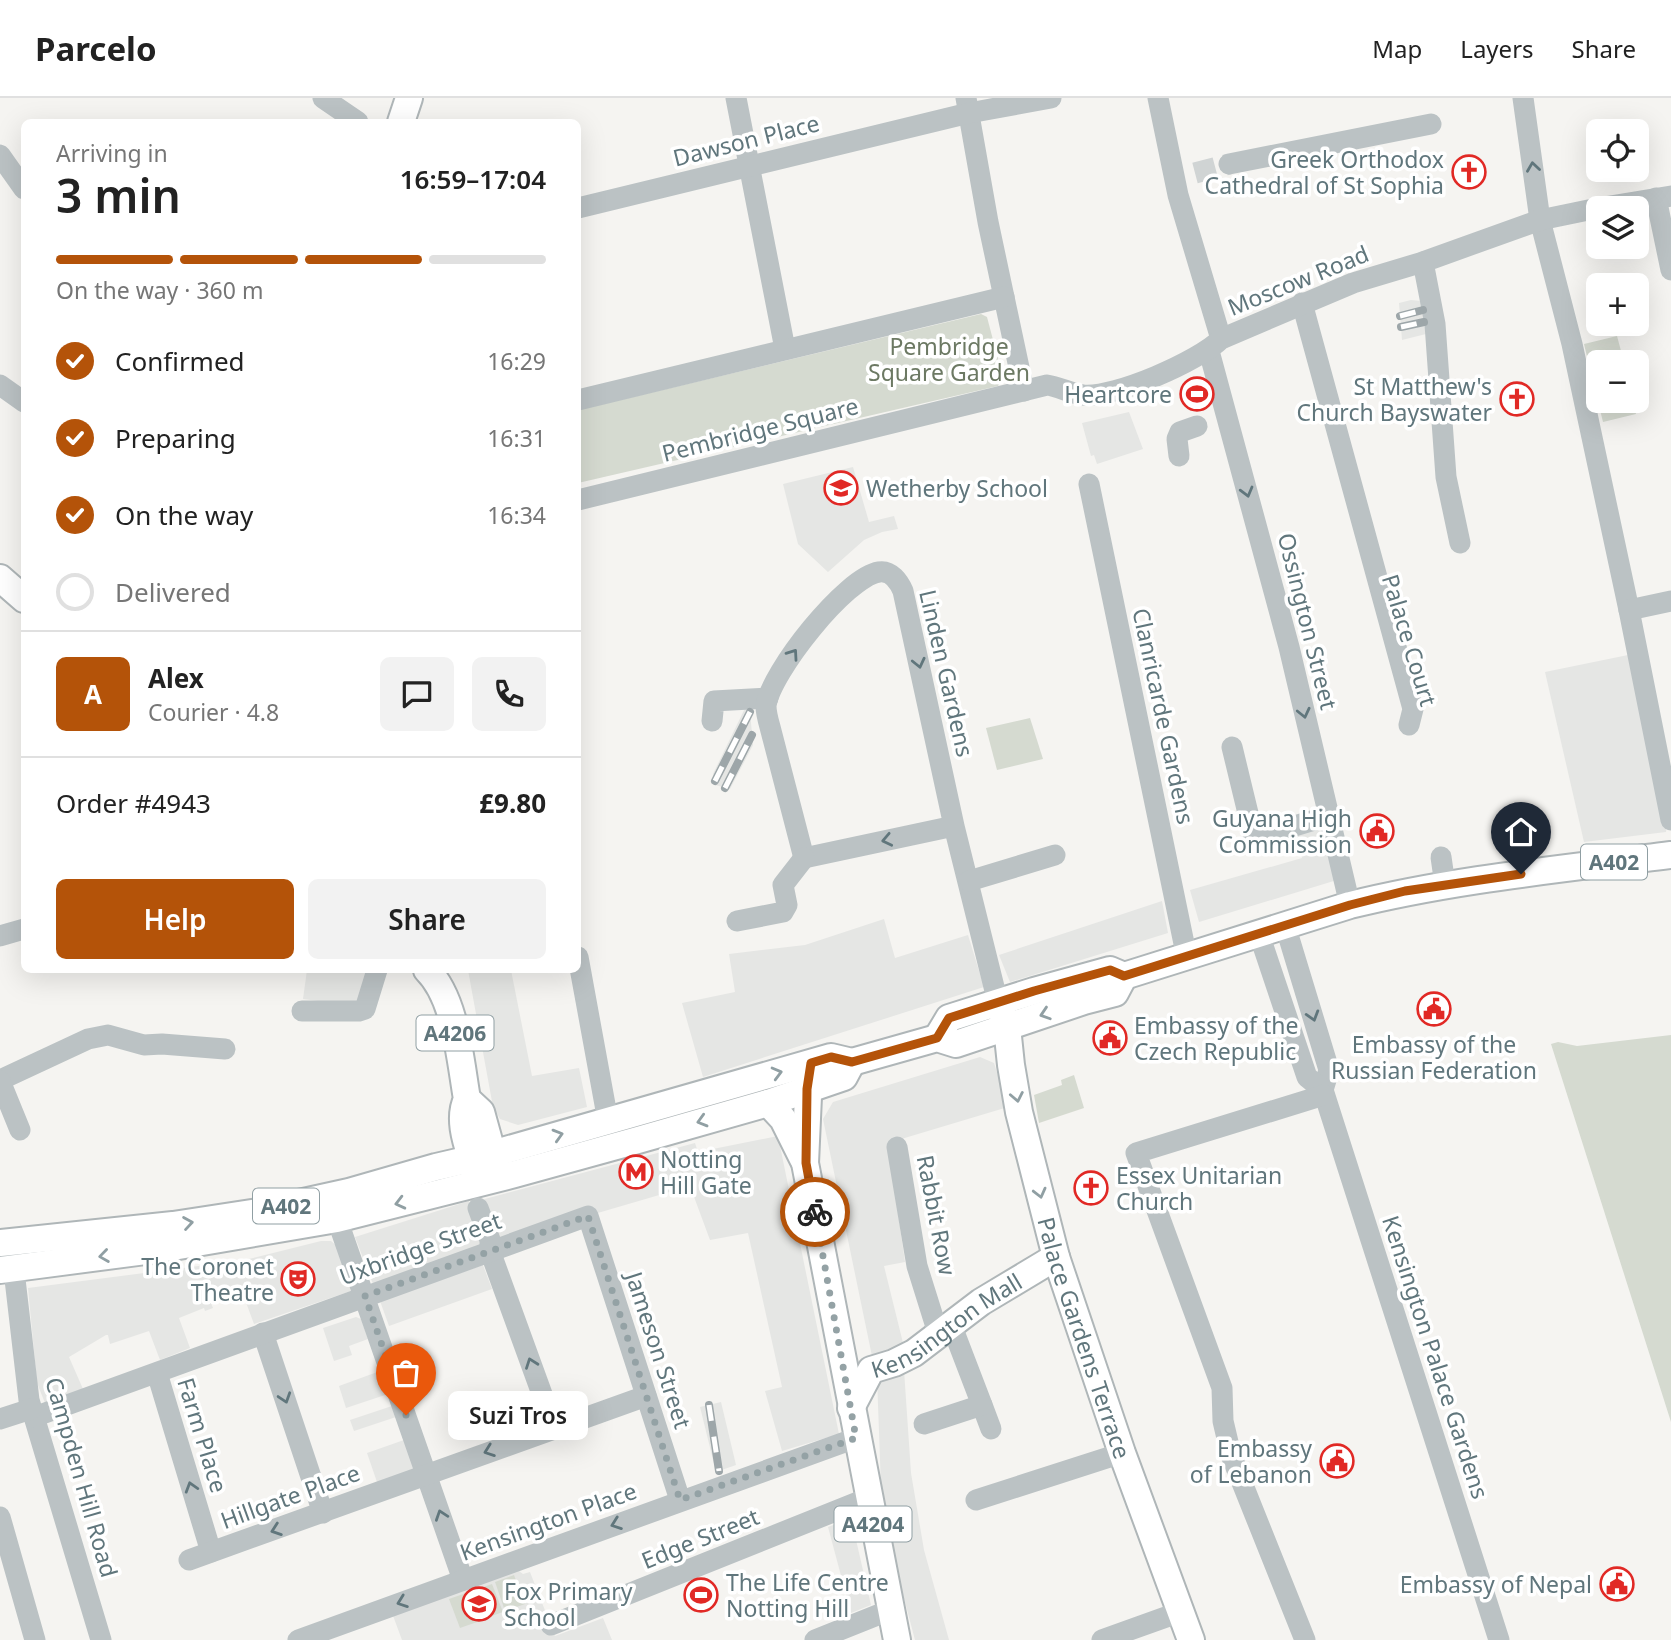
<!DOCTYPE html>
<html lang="en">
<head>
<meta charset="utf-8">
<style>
  body { margin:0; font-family:"Noto Sans",sans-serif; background:#f2f2f2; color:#222; height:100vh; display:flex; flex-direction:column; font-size:26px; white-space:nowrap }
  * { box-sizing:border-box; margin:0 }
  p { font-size:23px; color:#767676 }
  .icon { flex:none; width:38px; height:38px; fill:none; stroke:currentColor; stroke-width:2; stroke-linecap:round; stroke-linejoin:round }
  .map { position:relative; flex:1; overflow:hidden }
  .panel { position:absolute; left:21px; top:21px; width:560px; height:854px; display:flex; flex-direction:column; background:#fff; border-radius:10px; box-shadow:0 7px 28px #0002 }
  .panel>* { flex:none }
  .fabs { position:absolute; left:1586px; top:21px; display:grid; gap:14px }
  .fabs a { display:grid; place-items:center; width:63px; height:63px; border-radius:10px; background:#fff; box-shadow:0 7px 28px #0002; font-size:35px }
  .pin { position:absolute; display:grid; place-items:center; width:60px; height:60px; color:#fff; margin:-72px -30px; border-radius:50% 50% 50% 0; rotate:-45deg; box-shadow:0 0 7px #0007 }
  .pin .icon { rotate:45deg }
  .courier { position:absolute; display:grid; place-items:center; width:70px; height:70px; margin:-35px; border:5px solid #b45309; border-radius:50%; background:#fff; color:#222; box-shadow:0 2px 9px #0007 }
  .bubble { position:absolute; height:49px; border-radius:10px; background:#fff; box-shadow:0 7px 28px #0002; font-size:23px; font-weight:600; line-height:49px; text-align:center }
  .headline em { font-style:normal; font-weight:600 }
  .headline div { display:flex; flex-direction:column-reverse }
  .headline { display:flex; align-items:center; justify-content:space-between; height:119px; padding:0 35px }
  h1 { font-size:46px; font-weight:600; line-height:52px }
  .bar { display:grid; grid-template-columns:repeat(4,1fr); gap:10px 7px; align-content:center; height:84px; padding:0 35px }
  .bar i { height:9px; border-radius:5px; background:#e0e0e0 }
  .bar .on { background:#b45309 }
  .bar p { grid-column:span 4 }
  .line { display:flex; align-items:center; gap:18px; padding:0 35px; border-top:2px solid #e0e0e0 }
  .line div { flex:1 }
  .round { display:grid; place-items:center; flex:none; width:74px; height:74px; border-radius:10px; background:#f2f2f2 }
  ol { padding:0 35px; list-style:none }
  li { display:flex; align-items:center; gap:21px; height:77px }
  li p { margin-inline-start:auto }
  li .icon { padding:7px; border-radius:50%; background:#b45309; color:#fff; stroke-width:4 }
  li:last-child { color:#767676 }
  li i { width:38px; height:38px; border:4px solid #e0e0e0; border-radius:50% }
  .action { display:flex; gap:14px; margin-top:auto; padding:14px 35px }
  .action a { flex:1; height:80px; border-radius:10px; background:#b45309; color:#fff; font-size:28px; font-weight:600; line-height:80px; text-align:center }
  .action a+a { background:#f2f2f2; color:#222 }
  header { display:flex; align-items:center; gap:42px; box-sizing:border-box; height:98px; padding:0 35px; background:#fff; border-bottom:2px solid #e0e0e0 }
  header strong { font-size:33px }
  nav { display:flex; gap:38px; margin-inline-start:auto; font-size:24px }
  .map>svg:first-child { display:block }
  .built { fill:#e5e6e4 }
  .green { fill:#d5dad0 }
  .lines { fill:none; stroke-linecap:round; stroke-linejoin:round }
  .minor-tunnel { stroke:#d0d4d4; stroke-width:21; stroke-dasharray:21 10; stroke-linecap:butt }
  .major-casing { stroke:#afb6b8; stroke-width:30 }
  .minor { stroke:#bbc2c4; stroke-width:21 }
  .major { stroke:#fff; stroke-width:26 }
  .rail-casing { stroke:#9da6a9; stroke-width:8 }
  .rail { stroke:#fff; stroke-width:5; stroke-dasharray:16; stroke-linecap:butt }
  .oneway { stroke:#60767c }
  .oneway2 { stroke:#909fa3 }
  .done { stroke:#94a2a5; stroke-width:7; stroke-dasharray:0 12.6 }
  .route { stroke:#b45309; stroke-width:9 }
  .labels { text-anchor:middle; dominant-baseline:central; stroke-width:7; stroke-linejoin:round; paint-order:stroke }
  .shield { fill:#fff; stroke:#909fa3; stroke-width:2 }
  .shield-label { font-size:21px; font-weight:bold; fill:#60767c }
  .street-label { font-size:23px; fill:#60767c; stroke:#fff }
  .poi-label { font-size:23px; fill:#60767c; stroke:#fff; text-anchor:end }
  .park-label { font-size:23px; fill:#6c7963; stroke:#fff }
</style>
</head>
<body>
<header>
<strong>Parcelo</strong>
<nav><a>Map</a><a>Layers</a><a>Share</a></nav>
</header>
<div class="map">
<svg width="1671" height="1542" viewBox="0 0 1671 1542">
  <rect width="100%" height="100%" fill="#f5f4f1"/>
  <g class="built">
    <path d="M1411 202 1421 203 1426 236 1402 242 1399 205Z"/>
    <path d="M1129 314 1143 351 1097 366 1094 357 1091 358 1082 325Z"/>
    <path d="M853 369 869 424 894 418 898 431 882 434 864 442 828 474 798 446 783 386Z"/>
    <path d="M1628 557 1667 725 1666 734 1584 744 1545 574Z"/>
    <path d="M749 602 753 647 730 691 715 687 713 676Z"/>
    <path d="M1318 718 1337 782 1199 824 1190 792 1302 760 1292 725Z"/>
    <path d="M1162 803 1168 835 1010 884 999 857Z"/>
    <path d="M884 821 895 860 968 837 984 889 703 979 682 905 735 894 729 856 805 847Z"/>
    <path d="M307 872H372L363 909 303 901Z"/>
    <path d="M468 872H511L532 978 579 970 587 1009 518 1027 500 1021 493 1009Z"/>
    <path d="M980 959 994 965 1008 1009 888 1045 905 1164 884 1168 904 1249 873 1263 823 1021 833 1004Z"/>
    <path d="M778 1038 839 1336 782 1353 765 1293 782 1289 748 1135 710 1142 690 1088 495 1145 481 1102 695 1045 698 1054Z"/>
    <path d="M469 1103 484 1146 373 1186 355 1139Z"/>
    <path d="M321 1143H331L338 1149 351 1193 254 1226 241 1191 208 1198 213 1210 205 1213 204 1210 179 1220 190 1250 160 1262 149 1233 110 1246 108 1237H106L69 1259 83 1291 45 1305 37 1285 28 1190 245 1162Z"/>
    <path d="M483 1167 492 1191 389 1228 380 1203Z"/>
    <path d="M356 1219 361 1221 368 1241 349 1248 352 1257 334 1263 323 1230Z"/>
    <path d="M904 1272 911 1375 924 1452 949 1542H915L882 1417 877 1279Z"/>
    <path d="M380 1273 388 1296 346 1310 339 1288Z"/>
    <path d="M721 1304 736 1367 716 1374 700 1309Z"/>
    <path d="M392 1308 396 1319 354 1333 350 1322Z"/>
    <path d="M404 1342 414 1371 377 1384 367 1355Z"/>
    <path d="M851 1420 871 1507 851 1515 828 1429Z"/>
    <path d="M515 1470 523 1476 530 1474 555 1538 603 1520 612 1542H402L392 1515Z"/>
  </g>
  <g class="green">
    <path d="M981 216 987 219 1003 280 998 288 578 385V312Z"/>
    <path d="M1617 238 1624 264H1598V303H1633L1636 316 1603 324 1584 246Z"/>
    <path d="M1030 620 1043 661 997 672 986 630Z"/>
    <path d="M1671 937V1324L1551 946 1558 944 1577 948Z"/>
    <path d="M1074 977 1084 1010 1039 1025 1034 997 1062 987 1061 982Z"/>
    <path d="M514 1477 525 1506 505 1513 495 1484Z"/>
    <path d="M492 1486 503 1514 483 1521 472 1493Z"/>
    <path d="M469 1494 480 1523 460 1530 449 1501Z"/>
  </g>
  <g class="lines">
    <path class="minor-tunnel" d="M1195 75 1229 66"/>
    <defs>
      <g id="major">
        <path d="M401 24 409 0"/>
        <path d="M0 480 24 501"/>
        <path d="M427 872C456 901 460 961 467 1001 456 1024 470 1053 476 1076"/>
        <path id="s1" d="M1002 915 1007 929 1011 967 1019 1014 1056 1159 1122 1355 1191 1542"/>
        <path d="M937 940 949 920 1034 893 1110 872 1124 878 1350 807C1455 781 1563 771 1671 757"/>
        <path d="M809 976 805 1065 897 1542"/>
        <path d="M467 1001 481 1014 497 1072"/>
        <path d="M768 1005 783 1021 803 1061"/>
        <path d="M0 1145 173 1127 258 1114 349 1094 436 1069 492 1056 831 959 852 964 937 940 956 946 1084 903 1115 895 1124 878"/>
        <path d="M0 1172 161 1151 337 1121 515 1076 638 1042 768 1005 844 979 852 964"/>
        <path id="s2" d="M851 1310 871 1272 894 1265 914 1255 981 1204 1056 1159"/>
      </g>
    </defs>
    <use href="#major" class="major-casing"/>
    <g class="minor">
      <path d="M323 0 358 24"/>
      <path d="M736 0 785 251"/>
      <path d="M966 0 988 124 1024 293"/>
      <path d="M1158 0 1178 97 1221 241"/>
      <path d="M1523 0 1540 122 1572 246 1629 512 1671 722"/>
      <path d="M0 57 24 91"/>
      <path d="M1229 66 1431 26"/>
      <path d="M1656 100 1671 172"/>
      <path d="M578 110 969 15 1051 0"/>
      <path d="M1598 110 1671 98"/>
      <path d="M1423 164 1435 226 1446 379 1460 445"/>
      <path d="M1302 205 1413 611 1409 627"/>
      <path d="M1209 253 1289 549 1350 807"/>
      <path d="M0 287 24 304"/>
      <path d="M578 302 1004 199"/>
      <path d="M1179 358 1177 341 1180 334 1197 328"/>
      <path d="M1089 386 1187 860"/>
      <path d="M578 402 1047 287C1059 289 1070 295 1083 297 1115 300 1199 263 1221 241L1353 185 1423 164 1540 122 1598 110"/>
      <path d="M1629 512 1671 503"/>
      <path d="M712 623 714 603 768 600"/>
      <path d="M1232 649 1254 740 1328 718"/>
      <path d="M954 728 804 760 770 629C768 622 766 615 766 608 770 575 846 479 879 474 891 472 899 484 903 493L954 728 998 905"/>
      <path d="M1441 759 1445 787"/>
      <path d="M969 783 1055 757"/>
      <path d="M737 823 783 814 787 807 783 787 804 760"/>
      <path d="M1285 827 1329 972 1323 992"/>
      <path d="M1259 836 1307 979 1323 992 1499 1542"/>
      <path d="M0 838 24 831"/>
      <path d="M578 859 608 1023"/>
      <path d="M302 913H359L365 911 377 872"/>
      <path d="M0 982 88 941 108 937 144 947 162 946 225 951"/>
      <path d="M0 983 20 1032"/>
      <path d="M897 1049 917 1168 938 1235"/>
      <path d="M478 1110 490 1142V1153L554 1329"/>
      <path d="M337 1121 463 1482"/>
      <path d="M9 1158 13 1164 29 1302 101 1542"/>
      <path d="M263 1235 323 1415"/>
      <path d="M157 1275 211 1454"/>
      <path d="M982 1307 991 1331"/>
      <path d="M34 1319 588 1118 680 1402"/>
      <path d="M0 1321 31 1311"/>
      <path d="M924 1326 982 1307 951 1226"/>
      <path d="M976 1402 1122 1355"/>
      <path d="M0 1419 35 1542"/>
      <path d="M189 1462 646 1298"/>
      <path d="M551 1527 868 1400"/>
      <path d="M298 1542 856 1340"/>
      <path d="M815 1542 890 1512"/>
      <path d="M1102 1542 1180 1514"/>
      <path d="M1305 1542 1231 1357 1223 1323 1222 1290 1136 1055 1324 997"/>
    </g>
    <use href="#major" class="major"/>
    <defs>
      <g id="rail">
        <path d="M1400 218 1423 212"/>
        <path d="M1401 229 1424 224"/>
        <path d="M715 683 750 614"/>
        <path d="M725 690 752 637"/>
        <path d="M709 1307 719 1373"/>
      </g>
    </defs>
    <use href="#rail" class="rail-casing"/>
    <use href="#rail" class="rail"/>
  </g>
  <defs><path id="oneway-chevron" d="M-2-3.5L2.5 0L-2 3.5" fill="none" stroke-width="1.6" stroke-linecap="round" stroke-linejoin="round" transform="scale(1.75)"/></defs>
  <g class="oneway">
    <use href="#oneway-chevron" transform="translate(1533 69) rotate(-98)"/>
    <use href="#oneway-chevron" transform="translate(1247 394) rotate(75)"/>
    <use href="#oneway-chevron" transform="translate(793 556) rotate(-55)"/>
    <use href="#oneway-chevron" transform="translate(919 565) rotate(77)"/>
    <use href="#oneway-chevron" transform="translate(1304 615) rotate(77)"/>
    <use href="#oneway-chevron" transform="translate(887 742) rotate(168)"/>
    <use href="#oneway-chevron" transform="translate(1313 918) rotate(73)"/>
    <use href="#oneway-chevron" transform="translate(531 1265) rotate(-110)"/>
    <use href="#oneway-chevron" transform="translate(285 1300) rotate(72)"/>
    <use href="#oneway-chevron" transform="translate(489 1353) rotate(160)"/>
    <use href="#oneway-chevron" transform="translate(191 1389) rotate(-107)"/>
    <use href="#oneway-chevron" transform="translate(441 1417) rotate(-109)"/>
    <use href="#oneway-chevron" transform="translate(616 1426) rotate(160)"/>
    <use href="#oneway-chevron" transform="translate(276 1432) rotate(161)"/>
    <use href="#oneway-chevron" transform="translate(402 1504) rotate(160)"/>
  </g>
  <g class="oneway2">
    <use href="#oneway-chevron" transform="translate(1045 916) rotate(162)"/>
    <use href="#oneway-chevron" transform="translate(777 975) rotate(-15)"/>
    <use href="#oneway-chevron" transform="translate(1017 999) rotate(79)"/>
    <use href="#oneway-chevron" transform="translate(702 1023) rotate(164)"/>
    <use href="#oneway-chevron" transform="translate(558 1037) rotate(-16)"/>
    <use href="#oneway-chevron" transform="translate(1040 1095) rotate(76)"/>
    <use href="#oneway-chevron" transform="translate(400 1105) rotate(166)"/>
    <use href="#oneway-chevron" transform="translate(188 1125) rotate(-9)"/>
    <use href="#oneway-chevron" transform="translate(104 1158) rotate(172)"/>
  </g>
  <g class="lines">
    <path class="done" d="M406 1317 365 1198 588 1118 680 1402 856 1340 815 1114"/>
    <path class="route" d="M815 1114 806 1065 807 991 811 965 831 959 852 964 937 940 949 920 1034 893 1110 872 1124 878 1350 807 1405 793 1521 776"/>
  </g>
  <defs>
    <symbol id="church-ring" viewBox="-11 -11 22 22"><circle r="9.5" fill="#fff" stroke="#e12925" stroke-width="1.5"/><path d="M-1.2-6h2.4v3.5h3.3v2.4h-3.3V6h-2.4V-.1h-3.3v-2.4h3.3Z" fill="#e12925"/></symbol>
    <symbol id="stadium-ring" viewBox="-11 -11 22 22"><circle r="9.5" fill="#fff" stroke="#e12925" stroke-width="1.5"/><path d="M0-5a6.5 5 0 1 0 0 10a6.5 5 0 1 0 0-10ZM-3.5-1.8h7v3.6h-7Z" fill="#e12925"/></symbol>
    <symbol id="school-ring" viewBox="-11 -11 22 22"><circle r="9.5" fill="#fff" stroke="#e12925" stroke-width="1.5"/><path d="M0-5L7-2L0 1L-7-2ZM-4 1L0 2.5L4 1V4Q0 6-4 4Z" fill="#e12925"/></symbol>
    <symbol id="civic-ring" viewBox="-11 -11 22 22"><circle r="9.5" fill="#fff" stroke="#e12925" stroke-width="1.5"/><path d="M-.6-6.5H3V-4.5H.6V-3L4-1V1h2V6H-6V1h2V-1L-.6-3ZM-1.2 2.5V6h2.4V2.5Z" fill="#e12925"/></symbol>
    <symbol id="metro-ring" viewBox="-11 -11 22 22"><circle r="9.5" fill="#fff" stroke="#e12925" stroke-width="1.5"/><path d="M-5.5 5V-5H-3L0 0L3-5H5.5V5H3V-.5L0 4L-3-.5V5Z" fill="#e12925"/></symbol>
    <symbol id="theatre-ring" viewBox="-11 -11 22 22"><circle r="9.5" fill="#fff" stroke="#e12925" stroke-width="1.5"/><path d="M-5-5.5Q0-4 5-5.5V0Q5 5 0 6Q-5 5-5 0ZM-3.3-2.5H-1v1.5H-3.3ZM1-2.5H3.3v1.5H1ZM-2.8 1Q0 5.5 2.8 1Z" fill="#e12925"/></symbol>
  </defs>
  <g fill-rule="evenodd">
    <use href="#church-ring" x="1450" y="55" width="38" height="38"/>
    <use href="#stadium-ring" x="1178" y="277" width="38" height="38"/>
    <use href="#church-ring" x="1498" y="282" width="38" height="38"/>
    <use href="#school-ring" x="822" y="371" width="38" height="38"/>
    <use href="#civic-ring" x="1358" y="714" width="38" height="38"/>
    <use href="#civic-ring" x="1415" y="892" width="38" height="38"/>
    <use href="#civic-ring" x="1091" y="921" width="38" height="38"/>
    <use href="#metro-ring" x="617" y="1055" width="38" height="38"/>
    <use href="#church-ring" x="1072" y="1071" width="38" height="38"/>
    <use href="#theatre-ring" x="279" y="1162" width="38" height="38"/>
    <use href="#civic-ring" x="1318" y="1344" width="38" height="38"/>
    <use href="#civic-ring" x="1598" y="1467" width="38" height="38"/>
    <use href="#stadium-ring" x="682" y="1478" width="38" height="38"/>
    <use href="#school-ring" x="460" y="1487" width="38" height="38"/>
  </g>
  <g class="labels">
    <g class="shield">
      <rect x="1581" y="746.5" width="66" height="35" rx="5"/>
      <rect x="416.5" y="917.5" width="77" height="35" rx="5"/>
      <rect x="253" y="1090.5" width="66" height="35" rx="5"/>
      <rect x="834.5" y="1408.5" width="77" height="35" rx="5"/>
    </g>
    <g class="shield-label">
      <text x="1614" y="764">A402</text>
      <text x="455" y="935">A4206</text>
      <text x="286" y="1108">A402</text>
      <text x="873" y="1426">A4204</text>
    </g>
    <g class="street-label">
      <text transform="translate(746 42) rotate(-14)">Dawson Place</text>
      <text transform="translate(1298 182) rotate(-22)">Moscow Road</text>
      <text transform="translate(760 331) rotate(-14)">Pembridge Square</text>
      <text transform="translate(1308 523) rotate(76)">Ossington Street</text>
      <text transform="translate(1410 542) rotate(73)">Palace Court</text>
      <text transform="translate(947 575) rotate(77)">Linden Gardens</text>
      <text transform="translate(1164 618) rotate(78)">Clanricarde Gardens</text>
      <text transform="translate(937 1117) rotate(79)">Rabbit Row</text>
      <text transform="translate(420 1150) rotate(-20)">Uxbridge Street</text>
      <text stroke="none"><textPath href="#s2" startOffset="131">Kensington Mall</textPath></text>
      <text stroke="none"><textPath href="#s1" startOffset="336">Palace Gardens Terrace</textPath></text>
      <text transform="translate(659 1252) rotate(72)">Jameson Street</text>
      <text transform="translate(1436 1259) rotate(72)">Kensington Palace Gardens</text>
      <text transform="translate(203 1337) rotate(73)">Farm Place</text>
      <text transform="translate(82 1379) rotate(74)">Campden Hill Road</text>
      <text transform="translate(290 1398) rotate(-20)">Hillgate Place</text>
      <text transform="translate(548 1423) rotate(-20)">Kensington Place</text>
      <text transform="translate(700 1440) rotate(-22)">Edge Street</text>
    </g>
    <g class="poi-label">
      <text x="1444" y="61">Greek Orthodox<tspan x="1444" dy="26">Cathedral of St Sophia</tspan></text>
      <text x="1492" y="288">St Matthew's<tspan x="1492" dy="26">Church Bayswater</tspan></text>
      <text x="1172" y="296">Heartcore</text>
      <text x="866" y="390" text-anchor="start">Wetherby School</text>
      <text x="1352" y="720">Guyana High<tspan x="1352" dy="26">Commission</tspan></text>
      <text x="1134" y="927" text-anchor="start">Embassy of the<tspan x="1134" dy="26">Czech Republic</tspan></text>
      <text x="1434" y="946" text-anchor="middle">Embassy of the<tspan x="1434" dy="26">Russian Federation</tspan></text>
      <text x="660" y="1061" text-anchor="start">Notting<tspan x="660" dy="26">Hill Gate</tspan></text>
      <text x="1116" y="1077" text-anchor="start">Essex Unitarian<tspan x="1116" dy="26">Church</tspan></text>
      <text x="274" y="1168">The Coronet<tspan x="274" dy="26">Theatre</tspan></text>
      <text x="1312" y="1350">Embassy<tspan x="1312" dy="26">of Lebanon</tspan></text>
      <text x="726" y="1484" text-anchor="start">The Life Centre<tspan x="726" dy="26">Notting Hill</tspan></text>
      <text x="1592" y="1486">Embassy of Nepal</text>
      <text x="504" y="1493" text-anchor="start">Fox Primary<tspan x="504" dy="26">School</tspan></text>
    </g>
    <g class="park-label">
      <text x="949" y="248">Pembridge<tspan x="949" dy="26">Square Garden</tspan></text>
    </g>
  </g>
</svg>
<div class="fabs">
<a><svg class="icon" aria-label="locate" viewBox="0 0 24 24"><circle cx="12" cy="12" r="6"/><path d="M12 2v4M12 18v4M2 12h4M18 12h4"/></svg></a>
<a><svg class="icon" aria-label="layers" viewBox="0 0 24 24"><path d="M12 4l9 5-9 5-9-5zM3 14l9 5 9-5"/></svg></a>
<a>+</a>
<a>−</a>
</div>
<div class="pin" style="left:406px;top:1317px;background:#ea580c"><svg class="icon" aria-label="bag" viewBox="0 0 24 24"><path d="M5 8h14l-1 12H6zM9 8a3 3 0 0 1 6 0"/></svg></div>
<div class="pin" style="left:1521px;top:776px;background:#1f2937"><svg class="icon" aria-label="home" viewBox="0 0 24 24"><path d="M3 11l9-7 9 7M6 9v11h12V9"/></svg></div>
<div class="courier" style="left:815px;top:1114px"><svg class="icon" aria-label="bike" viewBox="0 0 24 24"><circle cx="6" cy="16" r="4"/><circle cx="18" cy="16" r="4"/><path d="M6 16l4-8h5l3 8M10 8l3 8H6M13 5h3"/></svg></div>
<div class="bubble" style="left:448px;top:1293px;width:140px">Suzi Tros</div>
<section class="panel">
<div class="headline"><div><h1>3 min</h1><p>Arriving in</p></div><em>16:59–17:04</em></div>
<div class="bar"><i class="on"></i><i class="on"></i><i class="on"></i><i></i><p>On the way · 360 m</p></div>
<ol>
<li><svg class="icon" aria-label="check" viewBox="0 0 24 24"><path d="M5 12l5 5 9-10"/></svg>Confirmed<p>16:29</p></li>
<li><svg class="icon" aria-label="check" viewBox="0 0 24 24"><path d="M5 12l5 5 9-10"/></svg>Preparing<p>16:31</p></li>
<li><svg class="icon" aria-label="check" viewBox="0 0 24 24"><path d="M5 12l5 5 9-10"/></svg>On the way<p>16:34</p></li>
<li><i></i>Delivered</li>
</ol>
<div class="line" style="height:126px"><b class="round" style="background:#b45309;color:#fff">A</b><div><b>Alex</b><p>Courier · 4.8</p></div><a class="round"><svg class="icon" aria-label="chat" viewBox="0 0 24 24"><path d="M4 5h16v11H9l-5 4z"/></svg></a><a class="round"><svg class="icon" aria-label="phone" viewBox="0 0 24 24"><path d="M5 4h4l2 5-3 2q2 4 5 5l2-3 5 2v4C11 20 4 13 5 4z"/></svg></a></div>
<div class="line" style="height:91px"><div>Order #4943</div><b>£9.80</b></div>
<div class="action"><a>Help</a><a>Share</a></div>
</section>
</div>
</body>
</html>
